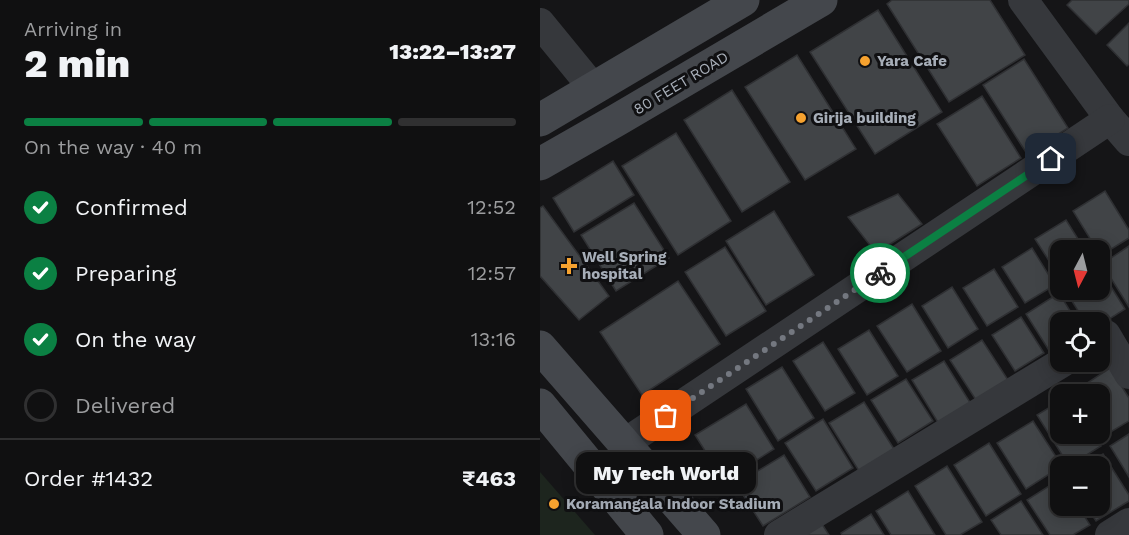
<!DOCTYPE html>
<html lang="en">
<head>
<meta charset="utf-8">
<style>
  body { margin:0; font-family:"Work Sans",sans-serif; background:#1e1e1f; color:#f1f3f6; height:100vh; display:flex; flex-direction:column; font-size:22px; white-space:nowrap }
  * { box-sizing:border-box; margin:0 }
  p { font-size:20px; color:#9c9d9f }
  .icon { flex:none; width:33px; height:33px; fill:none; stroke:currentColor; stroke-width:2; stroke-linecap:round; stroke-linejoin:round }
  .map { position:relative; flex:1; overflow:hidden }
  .side { display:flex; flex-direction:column; background:#101011; width:540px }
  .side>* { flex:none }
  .needle { width:39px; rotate:187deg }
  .fabs { position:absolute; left:510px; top:240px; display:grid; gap:12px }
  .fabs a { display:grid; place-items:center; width:60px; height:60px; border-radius:12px; background:#101011; box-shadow:0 3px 15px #0003,0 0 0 2px #303031; font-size:30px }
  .pin { position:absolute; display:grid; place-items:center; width:51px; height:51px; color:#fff; margin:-26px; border-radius:12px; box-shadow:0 3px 9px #0006 }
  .courier { position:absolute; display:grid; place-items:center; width:60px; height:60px; margin:-30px; border:4px solid #0b8043; border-radius:50%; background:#fff; color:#222; box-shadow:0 2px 8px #0007 }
  .bubble { position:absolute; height:42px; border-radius:12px; background:#101011; box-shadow:0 3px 15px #0003,0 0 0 2px #303031; font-size:20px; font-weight:800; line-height:42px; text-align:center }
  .headline em { font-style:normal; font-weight:800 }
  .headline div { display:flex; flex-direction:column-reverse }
  .headline { display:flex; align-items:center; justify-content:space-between; height:102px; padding:0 24px }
  h1 { font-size:39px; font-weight:800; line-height:45px }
  .bar { display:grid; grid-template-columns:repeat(4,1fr); gap:9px 6px; align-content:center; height:72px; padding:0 24px }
  .bar i { height:8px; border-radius:4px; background:#303031 }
  .bar .on { background:#0b8043 }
  .bar p { grid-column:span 4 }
  .line { display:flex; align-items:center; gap:15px; padding:0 24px; border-top:2px solid #303031 }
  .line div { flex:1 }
  ol { padding:0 24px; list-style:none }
  li { display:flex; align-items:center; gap:18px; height:66px }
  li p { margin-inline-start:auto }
  li .icon { padding:6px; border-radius:50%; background:#0b8043; color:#fff; stroke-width:4 }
  li:last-child { color:#9c9d9f }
  li i { width:33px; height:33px; border:3px solid #303031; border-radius:50% }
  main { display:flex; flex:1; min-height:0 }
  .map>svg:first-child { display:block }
  .green { fill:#1d251e }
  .building { fill:#414447; stroke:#2f3033; stroke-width:1.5 }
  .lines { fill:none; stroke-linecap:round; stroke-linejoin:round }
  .street { stroke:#36383c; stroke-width:30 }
  .secondary { stroke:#44474c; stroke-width:33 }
  .done { stroke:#747880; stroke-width:6; stroke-dasharray:0 10.8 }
  .route { stroke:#0b8043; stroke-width:8 }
  .poi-dot { fill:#f6a22f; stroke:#101012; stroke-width:2 }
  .labels { text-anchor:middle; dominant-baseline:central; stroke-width:6; stroke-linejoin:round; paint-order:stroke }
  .poi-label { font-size:15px; font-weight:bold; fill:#a7aeb8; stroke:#101012; text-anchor:start }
  .street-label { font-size:15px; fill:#a7aeb8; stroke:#101012 }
</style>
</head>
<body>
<main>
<section class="side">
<div class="headline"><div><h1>2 min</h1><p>Arriving in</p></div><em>13:22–13:27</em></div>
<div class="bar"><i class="on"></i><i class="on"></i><i class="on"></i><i></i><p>On the way · 40 m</p></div>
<ol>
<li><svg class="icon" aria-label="check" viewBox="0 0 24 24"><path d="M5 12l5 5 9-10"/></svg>Confirmed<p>12:52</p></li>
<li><svg class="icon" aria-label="check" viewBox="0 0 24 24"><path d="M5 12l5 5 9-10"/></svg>Preparing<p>12:57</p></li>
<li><svg class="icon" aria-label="check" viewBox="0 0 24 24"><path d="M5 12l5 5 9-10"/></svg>On the way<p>13:16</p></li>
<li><i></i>Delivered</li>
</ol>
<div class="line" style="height:78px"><div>Order #1432</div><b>₹463</b></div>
</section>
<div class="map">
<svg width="589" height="535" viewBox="0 0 589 535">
  <rect width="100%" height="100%" fill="#151517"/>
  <path class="green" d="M0 472 55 535H0Z"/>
  <g class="building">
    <path d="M352 0H450L485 55 409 102 347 4Z"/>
    <path d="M532 0H589V4L556 34 527 5Z"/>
    <path d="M338 10 402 112 335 154 270 52Z"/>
    <path d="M589 23V64L587 66 567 45Z"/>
    <path d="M257 55 316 149 265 180 205 87Z"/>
    <path d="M484 59 528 128 487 154 443 85Z"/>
    <path d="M192 90 250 182 202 212 144 120Z"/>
    <path d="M442 96 481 158 437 186 397 124Z"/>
    <path d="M136 133 191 221 138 255 82 166Z"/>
    <path d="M73 161 94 195 34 232 13 198Z"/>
    <path d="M565 191 589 230V238L560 256V250H557L533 211Z"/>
    <path d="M358 194 382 224 336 253 308 217Z"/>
    <path d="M94 203 129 258 76 291 41 235Z"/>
    <path d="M3 206 69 296 39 320 0 276V208Z"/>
    <path d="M234 211 274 275 226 305 186 241Z"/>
    <path d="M526 220 545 250H520V278L495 239Z"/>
    <path d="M589 246V307L562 264Z"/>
    <path d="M185 247 226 311 186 336 145 272Z"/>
    <path d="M492 248 515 285 485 303 462 267Z"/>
    <path d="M454 269 478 307 447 326 423 288Z"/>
    <path d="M560 269 585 309 560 325V322H545L525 290H560Z"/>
    <path d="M138 281 180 344 102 395 60 332Z"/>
    <path d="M412 287 438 329 408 348 382 306Z"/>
    <path d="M519 293 537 322H520V346L510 352 486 314Z"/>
    <path d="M372 304 401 351 367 372 337 326Z"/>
    <path d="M481 317 504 353 475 371 452 335Z"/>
    <path d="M329 330 358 376 327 395 298 349Z"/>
    <path d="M442 340 468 380 436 400 410 360Z"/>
    <path d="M283 342 315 393 285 411 253 361Z"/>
    <path d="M404 361 431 404 399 424 372 380Z"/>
    <path d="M242 367 274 418 238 441 206 389Z"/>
    <path d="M570 368 589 398V421L564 436 560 429V394H537L535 391Z"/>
    <path d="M366 379 393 421 358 443 331 400Z"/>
    <path d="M520 401V434H553L561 446 529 466 497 415Z"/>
    <path d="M324 402 354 449 319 471 289 423Z"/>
    <path d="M206 404 234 449 184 481 155 435Z"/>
    <path d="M283 419 313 468 276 491 245 443Z"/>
    <path d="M493 421 522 466 486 489 457 443Z"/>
    <path d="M589 434V477L570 446Z"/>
    <path d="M449 443 481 494 446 516 414 465Z"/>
    <path d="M563 454 589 495V501L556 521 546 506H560V466H542Z"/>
    <path d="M244 455 270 497 223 526 196 484Z"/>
    <path d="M407 466 442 522 420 535H406L375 486Z"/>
    <path d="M520 479V506H538L550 525 533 535H510L487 500Z"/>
    <path d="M368 491 395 535H351L336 511Z"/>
    <path d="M481 501 503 535H461L451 520Z"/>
    <path d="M331 514 344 535H302L301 533Z"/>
    <path d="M282 524 289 535H264Z"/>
  </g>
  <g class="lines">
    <g class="street">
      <path d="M483 0 570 119 589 141"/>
      <path d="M0 23 54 89"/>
      <path d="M566 335 589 374"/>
      <path d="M85 443 570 119"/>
      <path d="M239 535 523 362"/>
      <path d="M570 535 589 523"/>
    </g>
    <g class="secondary">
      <path d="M0 120 203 0"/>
      <path d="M0 164 77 120 281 0"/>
      <path d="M0 347 164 535"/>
      <path d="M0 405 107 535"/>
    </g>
  </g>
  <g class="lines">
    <path class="done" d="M126 416 340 273"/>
    <path class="route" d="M340 273 511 159"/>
  </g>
  <g class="poi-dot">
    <circle cx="325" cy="61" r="6"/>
    <circle cx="261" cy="118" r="6"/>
    <path d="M26 257h6v6h6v6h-6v6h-6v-6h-6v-6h6z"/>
    <circle cx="14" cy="504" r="6"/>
  </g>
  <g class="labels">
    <g class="poi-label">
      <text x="337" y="61">Yara Cafe</text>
      <text x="273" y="118">Girija building</text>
      <text x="42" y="257">Well Spring<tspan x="42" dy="17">hospital</tspan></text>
      <text x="26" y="504">Koramangala Indoor Stadium</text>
    </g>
    <g class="street-label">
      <text transform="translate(141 83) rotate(-31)">80 FEET ROAD</text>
    </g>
  </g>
</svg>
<div class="fabs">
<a><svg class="needle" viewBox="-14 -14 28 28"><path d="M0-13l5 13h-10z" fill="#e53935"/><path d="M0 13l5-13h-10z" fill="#9c9d9f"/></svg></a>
<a><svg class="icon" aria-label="locate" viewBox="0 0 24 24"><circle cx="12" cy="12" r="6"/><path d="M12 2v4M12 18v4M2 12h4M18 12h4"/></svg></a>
<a>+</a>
<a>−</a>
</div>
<div class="pin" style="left:126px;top:416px;background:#ea580c"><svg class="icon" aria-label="bag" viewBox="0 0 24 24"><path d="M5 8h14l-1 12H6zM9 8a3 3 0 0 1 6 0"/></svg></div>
<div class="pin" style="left:511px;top:159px;background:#1f2937"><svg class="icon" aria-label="home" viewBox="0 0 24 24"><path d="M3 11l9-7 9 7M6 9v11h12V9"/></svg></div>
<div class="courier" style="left:340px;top:273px"><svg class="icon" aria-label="bike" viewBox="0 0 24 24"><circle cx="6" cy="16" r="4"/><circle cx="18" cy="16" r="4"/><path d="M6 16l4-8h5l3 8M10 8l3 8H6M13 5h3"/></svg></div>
<div class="bubble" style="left:36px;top:452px;width:180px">My Tech World</div>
</div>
</main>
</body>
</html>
